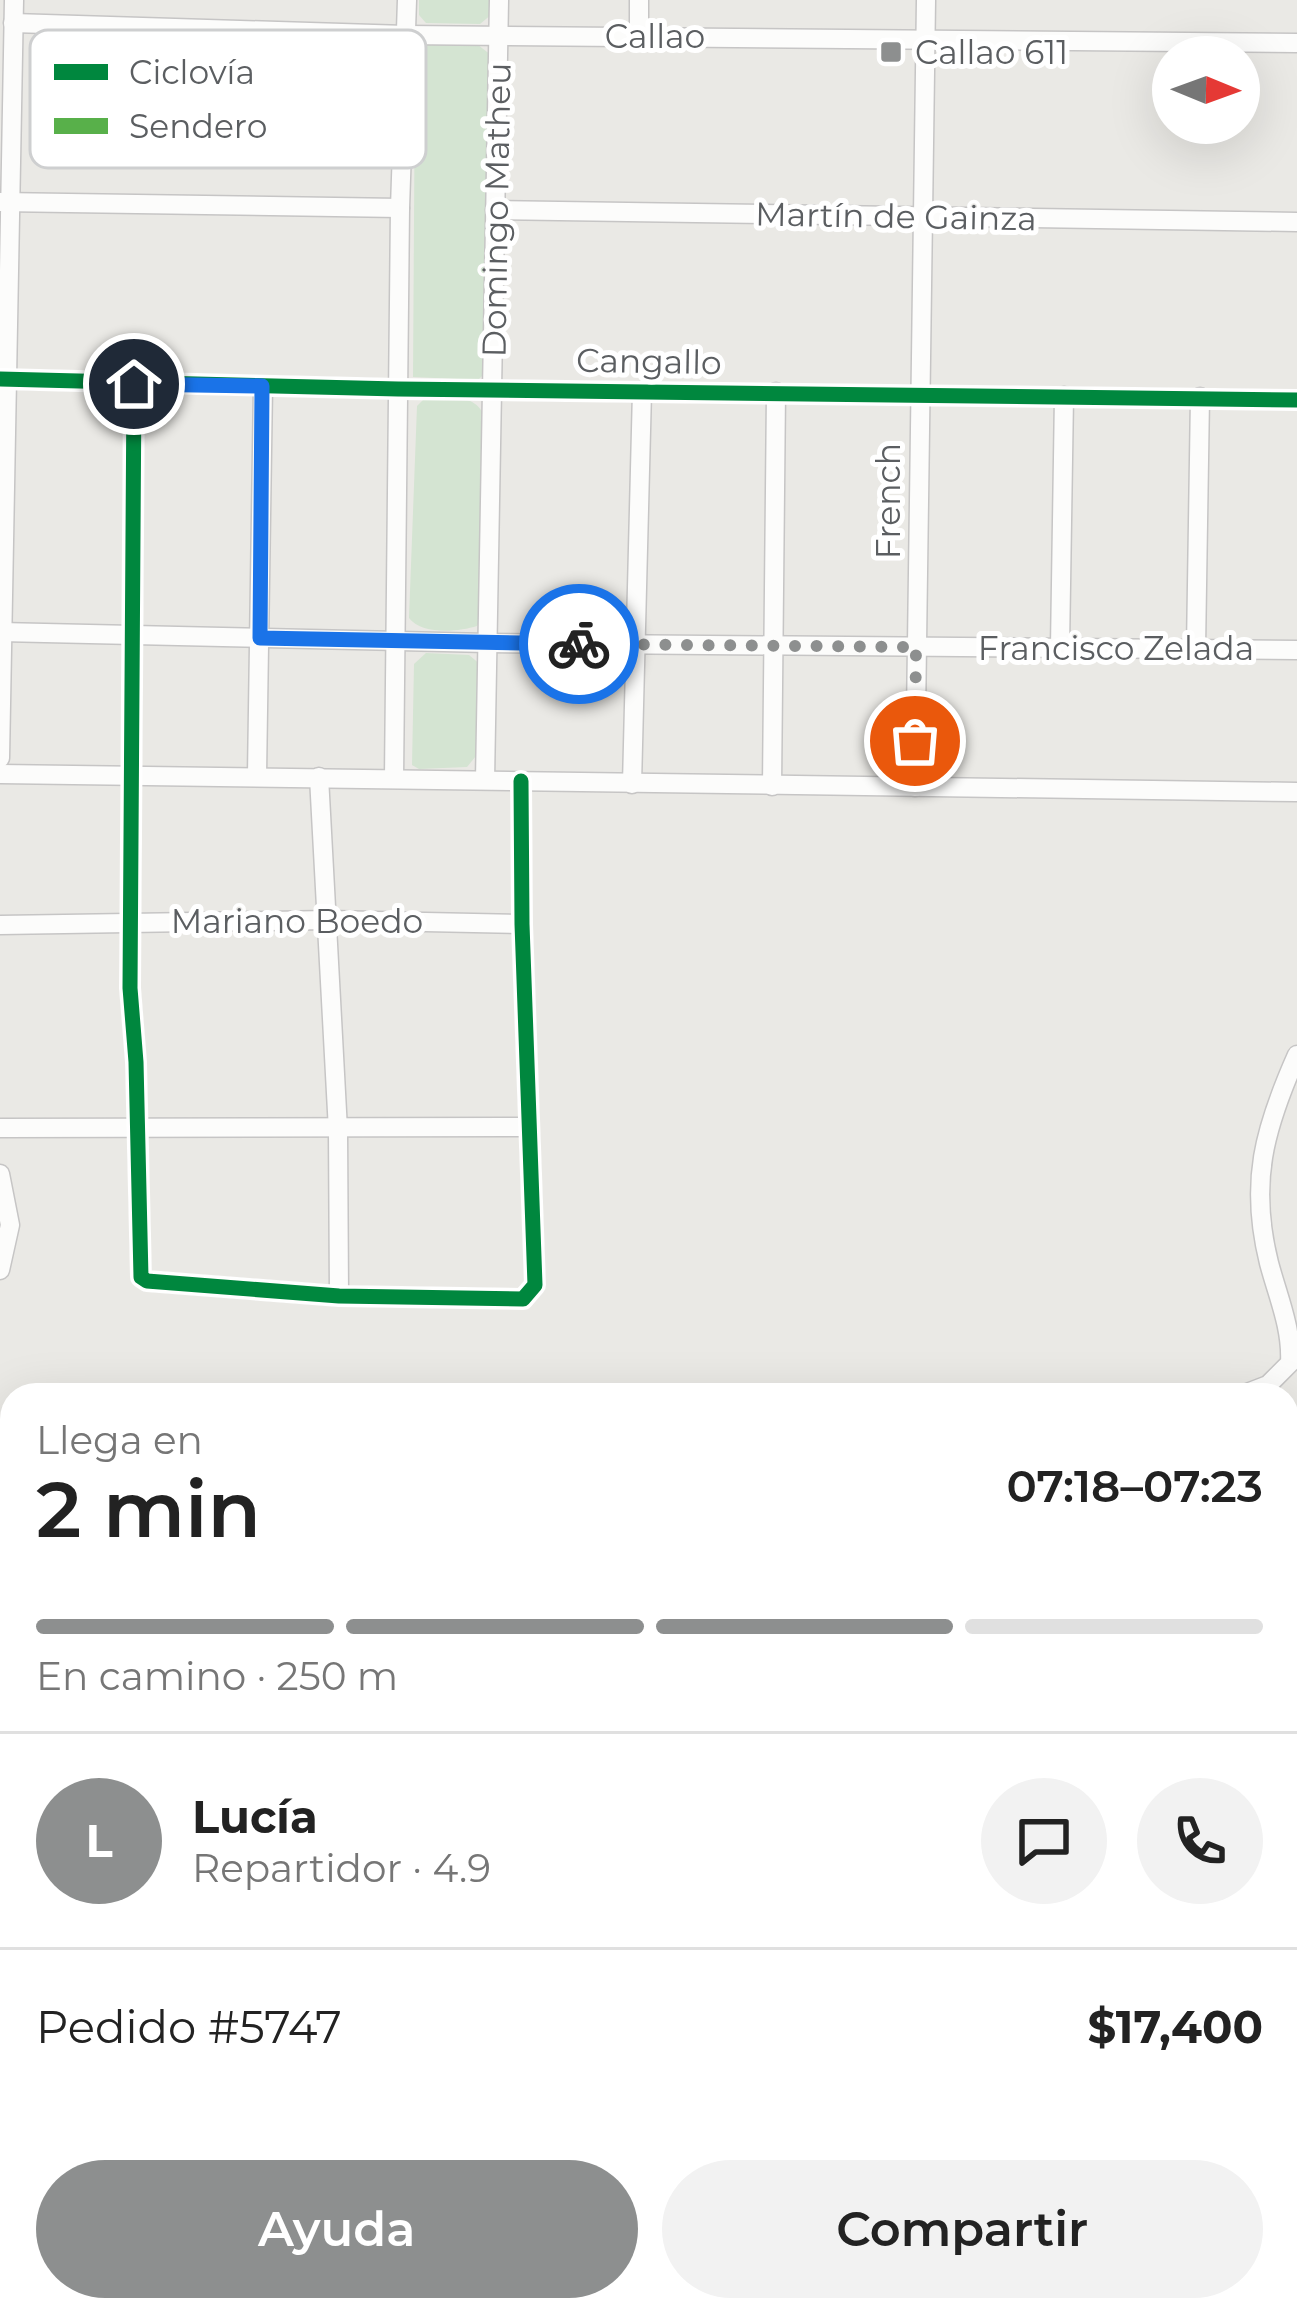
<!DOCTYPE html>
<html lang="es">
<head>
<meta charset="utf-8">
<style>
  body { margin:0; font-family:Montserrat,sans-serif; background:#f2f2f2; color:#222; height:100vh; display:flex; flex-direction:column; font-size:45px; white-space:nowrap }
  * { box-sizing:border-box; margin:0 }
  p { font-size:39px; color:#767676 }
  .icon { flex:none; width:66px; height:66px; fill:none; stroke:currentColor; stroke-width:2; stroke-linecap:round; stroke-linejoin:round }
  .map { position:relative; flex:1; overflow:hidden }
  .side { position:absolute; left:0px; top:1383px; width:1299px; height:939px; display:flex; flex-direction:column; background:#fff; border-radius:36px 36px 0 0; box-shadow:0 12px 48px #0002 }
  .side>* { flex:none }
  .needle { width:78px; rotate:91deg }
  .buttons { position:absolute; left:1152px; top:36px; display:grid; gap:24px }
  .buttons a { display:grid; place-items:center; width:108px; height:108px; border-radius:50%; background:#fff; box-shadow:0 12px 48px #0002; font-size:60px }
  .pin { position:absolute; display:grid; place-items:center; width:102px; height:102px; color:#fff; margin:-51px; border:6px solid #fff; border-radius:50%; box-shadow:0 3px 12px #0007 }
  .courier { position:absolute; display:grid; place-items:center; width:120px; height:120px; margin:-60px; border:9px solid #1a73e8; border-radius:50%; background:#fff; color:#222; box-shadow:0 3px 15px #0007 }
  .overview em { font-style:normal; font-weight:600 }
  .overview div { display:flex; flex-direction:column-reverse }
  .overview { display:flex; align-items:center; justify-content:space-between; height:204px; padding:0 36px }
  h1 { font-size:78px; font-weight:600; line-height:90px }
  .bar { display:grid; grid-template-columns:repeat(4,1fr); gap:18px 12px; align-content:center; height:144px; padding:0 36px }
  .bar i { height:15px; border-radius:9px; background:#e0e0e0 }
  .bar .current { background:#8d8f8f }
  .bar p { grid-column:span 4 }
  .line { display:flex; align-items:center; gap:30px; padding:0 36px; border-top:3px solid #e0e0e0 }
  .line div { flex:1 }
  .round { display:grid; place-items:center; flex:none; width:126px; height:126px; border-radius:63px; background:#f2f2f2 }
  .action { display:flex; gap:24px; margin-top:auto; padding:24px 36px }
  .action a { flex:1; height:138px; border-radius:72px; background:#8d8f8f; color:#fff; font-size:48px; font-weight:600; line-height:138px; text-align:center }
  .action a+a { background:#f2f2f2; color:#222 }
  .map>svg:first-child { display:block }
  .green { fill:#d4e4d2 }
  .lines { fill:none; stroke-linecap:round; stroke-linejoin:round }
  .minor-casing { stroke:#c6c5c5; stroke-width:21 }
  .highway-casing { stroke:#bcb197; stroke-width:30 }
  .minor { stroke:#fcfcfb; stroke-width:18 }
  .highway { stroke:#edeae2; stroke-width:27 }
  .quiet { stroke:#58b04a; stroke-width:12; stroke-dasharray:24 12; stroke-linecap:butt }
  .cycleway-casing { stroke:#fff; stroke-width:22 }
  .cycleway { stroke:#00873e; stroke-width:15 }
  .done { stroke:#8d8f8f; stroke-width:12; stroke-dasharray:0 21.6 }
  .route { stroke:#1a73e8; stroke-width:15 }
  .poi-dot { fill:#8d8f8f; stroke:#fff; stroke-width:4.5 }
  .labels { text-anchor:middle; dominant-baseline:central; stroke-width:10; stroke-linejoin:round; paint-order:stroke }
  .street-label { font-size:33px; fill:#5b5e61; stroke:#fff }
  .poi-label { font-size:33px; fill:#5b5e61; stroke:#fff; text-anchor:start }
  .key { fill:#fff; stroke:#cecfd0; stroke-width:3 }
  .key-label { font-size:33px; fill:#5b5e61 }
</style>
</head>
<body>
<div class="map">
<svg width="1297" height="2321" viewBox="0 0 1297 2321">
  <rect width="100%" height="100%" fill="#eae9e5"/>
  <g class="green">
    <path d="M419 0H492V14L480 24 426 23 419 15Z"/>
    <path d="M427 44 478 45 491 55 488 370 478 380 413 377 415 67 419 49Z"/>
    <path d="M425 398C449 399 476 392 485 418L481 618 477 626C458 632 422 635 409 618L417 406Z"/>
    <path d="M426 653 469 655 481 665 480 751 467 767 419 769 412 765 414 664Z"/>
  </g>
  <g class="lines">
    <defs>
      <g id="minor">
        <path d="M13 23 406 35 1297 43"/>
        <path d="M639 36V0"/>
        <path d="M0 202 400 208"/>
        <path d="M495 210 1297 222"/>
        <path d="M0 379 398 389 1297 400"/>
        <path d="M134 384 130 988 136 1062 141 1277 147 1281 339 1296 523 1299 535 1285 522 924 521 781"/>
        <path d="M0 632 488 643 1297 650"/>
        <path d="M1060 647 1064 396"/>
        <path d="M1196 648 1200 397"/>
        <path d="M0 758 14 0"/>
        <path d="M0 774 1297 792"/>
        <path d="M257 775 263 386"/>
        <path d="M319 777 338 1130 339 1296"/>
        <path d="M394 778 400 208 407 0"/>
        <path d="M485 780 499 0"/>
        <path d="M632 784 642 391"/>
        <path d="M772 786 776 392"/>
        <path d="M915 787 926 0"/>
        <path d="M0 925 328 920 522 924"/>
        <path d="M0 1128 527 1127"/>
        <path d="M0 1174 10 1225 0 1270"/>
        <path d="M1242 1395 1268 1385 1290 1363C1292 1328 1278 1297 1269 1263 1249 1183 1264 1129 1297 1055"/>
        <path d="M1287 1648 1297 1638"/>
        <path d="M1287 2156 1297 2144"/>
        <path d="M0 2185 12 2181"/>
        <path d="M1146 2321 1155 2310"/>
      </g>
      <g id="highway">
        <path d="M1287 1802 1297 1791"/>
        <path d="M1287 1832 1297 1821"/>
        <path d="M1287 1945 1297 1934"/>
        <path d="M0 2250 12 2248"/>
        <path d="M0 2313 36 2321"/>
        <path d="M781 2321 795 2310"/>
        <path d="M901 2321 914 2310"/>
        <path d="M937 2321 950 2310"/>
      </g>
    </defs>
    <use href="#minor" class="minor-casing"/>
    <use href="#highway" class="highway-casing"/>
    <use href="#minor" class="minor"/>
    <use href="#highway" class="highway"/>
    <path class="quiet" d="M1291 2150 1297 2151"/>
    <defs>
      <g id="cycleway">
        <path d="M0 379 398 389 1297 400"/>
        <path d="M134 384 130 988 136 1062 141 1277 147 1281 339 1296 523 1299 535 1285 522 924 521 781"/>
      </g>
    </defs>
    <use href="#cycleway" class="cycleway-casing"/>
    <use href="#cycleway" class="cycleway"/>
  </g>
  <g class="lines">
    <path class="done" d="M579 644 916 647 915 741"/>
    <path class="route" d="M134 384 262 386 260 638 579 644"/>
  </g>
  <rect class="poi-dot" x="879" y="40" width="24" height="24" rx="6"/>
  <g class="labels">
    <g class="street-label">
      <text x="655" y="36">Callao</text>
      <text transform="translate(496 210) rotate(-89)">Domingo Matheu</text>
      <text transform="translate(896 216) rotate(1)">Martín de Gainza</text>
      <text transform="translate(649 361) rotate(1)">Cangallo</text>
      <text transform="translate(888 501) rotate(-90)">French</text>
      <text x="1116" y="648">Francisco Zelada</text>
      <text x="297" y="921">Mariano Boedo</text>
    </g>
    <g class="poi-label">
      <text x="915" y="52">Callao 611</text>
    </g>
  </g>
  <rect x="30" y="30" width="396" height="138" rx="18" class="key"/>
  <rect x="54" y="64" width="54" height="16" fill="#00873e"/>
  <rect x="54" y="118" width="54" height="16" fill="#58b04a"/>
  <g class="key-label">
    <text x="129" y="84">Ciclovía</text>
    <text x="129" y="138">Sendero</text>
  </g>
</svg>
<div class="buttons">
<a><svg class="needle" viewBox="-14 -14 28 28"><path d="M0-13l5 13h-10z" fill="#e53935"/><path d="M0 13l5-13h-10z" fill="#767676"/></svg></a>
</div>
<div class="pin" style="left:915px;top:741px;background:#ea580c"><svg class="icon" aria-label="bag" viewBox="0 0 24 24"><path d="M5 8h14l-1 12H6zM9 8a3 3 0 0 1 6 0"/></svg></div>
<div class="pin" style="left:134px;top:384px;background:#1f2937"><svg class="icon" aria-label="home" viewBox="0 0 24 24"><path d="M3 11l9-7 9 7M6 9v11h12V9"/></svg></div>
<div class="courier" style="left:579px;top:644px"><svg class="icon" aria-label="bike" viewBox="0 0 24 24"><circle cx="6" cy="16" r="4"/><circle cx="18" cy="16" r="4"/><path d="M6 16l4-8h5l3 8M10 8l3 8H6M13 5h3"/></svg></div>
<section class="side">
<div class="overview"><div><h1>2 min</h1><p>Llega en</p></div><em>07:18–07:23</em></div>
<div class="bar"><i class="current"></i><i class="current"></i><i class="current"></i><i></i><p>En camino · 250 m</p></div>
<div class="line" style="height:216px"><b class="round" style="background:#8d8f8f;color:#fff">L</b><div><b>Lucía</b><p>Repartidor · 4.9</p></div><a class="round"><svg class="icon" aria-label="chat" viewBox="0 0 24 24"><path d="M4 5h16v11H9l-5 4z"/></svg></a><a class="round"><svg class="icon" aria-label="phone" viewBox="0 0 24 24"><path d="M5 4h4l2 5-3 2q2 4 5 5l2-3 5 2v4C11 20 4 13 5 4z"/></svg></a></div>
<div class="line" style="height:156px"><div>Pedido #5747</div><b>$17,400</b></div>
<div class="action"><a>Ayuda</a><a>Compartir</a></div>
</section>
</div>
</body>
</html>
